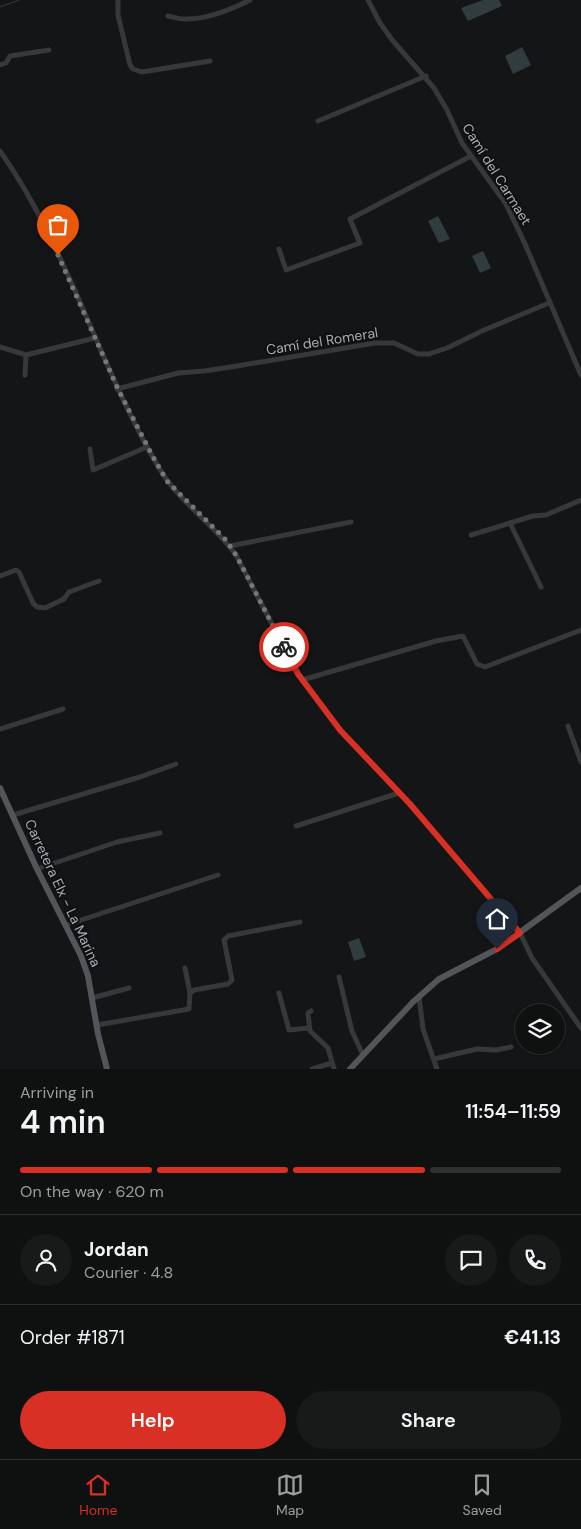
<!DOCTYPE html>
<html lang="en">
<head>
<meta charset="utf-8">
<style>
  body { margin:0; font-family:"DM Sans",sans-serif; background:#181919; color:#f1f3f6; height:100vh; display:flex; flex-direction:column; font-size:19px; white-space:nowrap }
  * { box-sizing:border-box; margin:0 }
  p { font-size:16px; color:#9b9d9f }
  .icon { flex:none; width:28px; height:28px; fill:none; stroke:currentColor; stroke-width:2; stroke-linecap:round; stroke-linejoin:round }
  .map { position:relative; height:1069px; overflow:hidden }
  .side { display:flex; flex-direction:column; background:#0f1010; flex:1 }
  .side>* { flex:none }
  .tools { position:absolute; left:515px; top:1004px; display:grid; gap:10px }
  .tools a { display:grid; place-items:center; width:50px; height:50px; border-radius:50%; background:#0f1010; box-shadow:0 1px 4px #0004,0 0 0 1px #2f3030; font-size:25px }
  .pin { position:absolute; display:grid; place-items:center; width:42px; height:42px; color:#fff; margin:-51px -21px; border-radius:50% 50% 50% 0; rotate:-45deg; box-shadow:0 0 5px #0007 }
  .pin .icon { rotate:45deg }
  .courier { position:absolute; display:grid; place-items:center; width:50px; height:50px; margin:-25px; border:4px solid #d93025; border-radius:50%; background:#fff; color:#222; box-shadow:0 1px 6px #0007 }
  .headline em { font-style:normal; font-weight:600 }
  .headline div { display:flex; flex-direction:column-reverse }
  .headline { display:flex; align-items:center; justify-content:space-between; height:85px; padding:0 20px }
  h1 { font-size:32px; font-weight:600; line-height:38px }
  .bar { display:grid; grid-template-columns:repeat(4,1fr); gap:8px 5px; align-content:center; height:60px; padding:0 20px }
  .bar i { height:6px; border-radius:4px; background:#2f3030 }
  .bar .selected { background:#d93025 }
  .bar p { grid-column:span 4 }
  .line { display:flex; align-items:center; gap:12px; padding:0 20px; border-top:1px solid #2f3030 }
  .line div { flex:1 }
  .round { display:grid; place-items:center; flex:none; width:52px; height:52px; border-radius:26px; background:#181919 }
  .action { display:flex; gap:10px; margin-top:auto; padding:10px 20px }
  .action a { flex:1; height:58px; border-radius:30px; background:#d93025; color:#fff; font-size:20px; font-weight:600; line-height:58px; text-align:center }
  .action a+a { background:#181919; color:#f1f3f6 }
  .tabs { display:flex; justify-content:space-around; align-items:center; height:70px; border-top:1px solid #2f3030; background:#0f1010; font-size:14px; color:#9b9d9f }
  .tabs a { display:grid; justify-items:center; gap:2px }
  .tabs .selected { color:#d93025 }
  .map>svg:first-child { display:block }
  .water { fill:#313c3f }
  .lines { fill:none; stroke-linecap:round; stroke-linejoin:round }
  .stream { stroke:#313c3f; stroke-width:1 }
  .minor { stroke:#36383a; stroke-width:5 }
  .major { stroke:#525559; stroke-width:6 }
  .done { stroke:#74797d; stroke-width:5; stroke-dasharray:0 9 }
  .route { stroke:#d93025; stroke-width:6 }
  .labels { text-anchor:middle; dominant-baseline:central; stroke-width:4; stroke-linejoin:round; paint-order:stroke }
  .street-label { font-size:14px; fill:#a7afb5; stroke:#0f1011 }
</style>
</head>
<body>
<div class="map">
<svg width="581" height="1069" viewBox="0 0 581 1069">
  <rect width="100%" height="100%" fill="#141516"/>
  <g class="water">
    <path d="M483 0H499L502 6 468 21 461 8Z"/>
    <path d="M522 47 531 65 513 74 505 56Z"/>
    <path d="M438 216 450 239 439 243 428 221Z"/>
    <path d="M483 251 491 268 480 273 472 256Z"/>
    <path d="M359 938 366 957 354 961 348 942Z"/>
  </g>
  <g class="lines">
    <path class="stream" d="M0 7 19 0"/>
    <g class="minor">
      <path d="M118 0V15L130 65 133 69 142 72 210 61"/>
      <path d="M368 0 380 23 393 41 434 88 447 110 462 143 506 204 525 244 581 375"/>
      <path d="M168 16C173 17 179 19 184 19 205 20 232 9 250 0"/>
      <path d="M0 65 6 63 10 56 49 50"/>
      <path d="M318 121 426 76"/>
      <path d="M0 151C65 243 96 356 151 454 156 463 161 472 167 480 187 508 216 527 236 555L298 674 340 730 410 804 520 933 532 958 581 1028"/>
      <path d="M279 249 286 270 360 243 350 219 471 156"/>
      <path d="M0 347 26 355 95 338"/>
      <path d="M25 375 26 355"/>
      <path d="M117 389 178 373 204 371 231 367 375 343H394L418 354H429L447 348 482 331 549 303"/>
      <path d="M90 449 93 470 147 447"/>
      <path d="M510 523 541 587"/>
      <path d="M471 535 533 516 546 515 581 500"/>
      <path d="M230 546 351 522"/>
      <path d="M0 576 16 570 19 572 33 603 37 607 45 608 64 599 69 592 99 581"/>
      <path d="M302 680 436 641 463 636 477 664 485 667 581 630"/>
      <path d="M568 726 581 762"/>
      <path d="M0 729 63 709"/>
      <path d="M13 815 140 777 176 764"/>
      <path d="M296 826 399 793"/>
      <path d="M37 869 117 842 160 833"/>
      <path d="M66 925 218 875"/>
      <path d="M185 968 190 993"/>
      <path d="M339 977 352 1031 363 1055"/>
      <path d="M279 993 289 1030 309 1028"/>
      <path d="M419 996 423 1029 437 1069"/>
      <path d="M92 998 129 988"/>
      <path d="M311 1011 308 1013 310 1031 328 1048 334 1069"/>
      <path d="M97 1025 189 1009 190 993 194 990 228 984 232 980 224 940 228 936 300 922"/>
      <path d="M434 1059 477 1049 496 1050 511 1047"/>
      <path d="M312 1069 332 1063"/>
    </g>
    <g class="major">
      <path d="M0 788 37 869 81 956 88 976 98 1034 107 1069"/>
      <path d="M350 1069 413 1002 439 979 497 949 581 888"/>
    </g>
  </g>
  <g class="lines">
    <path class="done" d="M58 255 118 389 152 455 167 481 226 540 236 555 284 647"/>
    <path class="route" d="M284 647 298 674 340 730 410 804 520 933 497 949"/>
  </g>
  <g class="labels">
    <g class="street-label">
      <text transform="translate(497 174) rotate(58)">Camí del Carmaet</text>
      <text transform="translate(322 341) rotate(-9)">Camí del Romeral</text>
      <text transform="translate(63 893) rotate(65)">Carretera Elx - La Marina</text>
    </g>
  </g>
</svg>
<div class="tools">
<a><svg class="icon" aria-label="layers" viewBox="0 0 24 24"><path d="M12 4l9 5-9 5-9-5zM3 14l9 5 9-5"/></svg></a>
</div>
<div class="pin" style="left:58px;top:255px;background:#ea580c"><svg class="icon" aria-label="bag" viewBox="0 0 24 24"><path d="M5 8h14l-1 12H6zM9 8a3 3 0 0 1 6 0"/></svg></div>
<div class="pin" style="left:497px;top:949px;background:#1f2937"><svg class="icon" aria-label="home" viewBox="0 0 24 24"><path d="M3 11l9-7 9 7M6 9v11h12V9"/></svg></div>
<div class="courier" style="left:284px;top:647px"><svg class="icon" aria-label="bike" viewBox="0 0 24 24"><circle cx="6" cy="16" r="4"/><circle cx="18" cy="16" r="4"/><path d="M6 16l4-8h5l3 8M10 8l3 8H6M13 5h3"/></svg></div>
</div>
<section class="side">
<div class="headline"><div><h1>4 min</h1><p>Arriving in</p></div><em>11:54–11:59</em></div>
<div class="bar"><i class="selected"></i><i class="selected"></i><i class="selected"></i><i></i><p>On the way · 620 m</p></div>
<div class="line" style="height:90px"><a class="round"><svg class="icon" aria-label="person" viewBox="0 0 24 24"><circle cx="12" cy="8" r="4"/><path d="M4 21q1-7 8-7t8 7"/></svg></a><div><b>Jordan</b><p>Courier · 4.8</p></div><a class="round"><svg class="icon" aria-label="chat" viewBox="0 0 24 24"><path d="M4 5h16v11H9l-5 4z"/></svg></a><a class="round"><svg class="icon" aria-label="phone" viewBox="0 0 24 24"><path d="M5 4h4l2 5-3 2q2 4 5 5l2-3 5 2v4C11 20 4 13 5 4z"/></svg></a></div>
<div class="line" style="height:65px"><div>Order #1871</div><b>€41.13</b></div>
<div class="action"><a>Help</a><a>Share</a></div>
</section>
<nav class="tabs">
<a class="selected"><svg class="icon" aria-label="home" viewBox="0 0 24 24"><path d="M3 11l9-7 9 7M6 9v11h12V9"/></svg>Home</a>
<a><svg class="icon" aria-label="map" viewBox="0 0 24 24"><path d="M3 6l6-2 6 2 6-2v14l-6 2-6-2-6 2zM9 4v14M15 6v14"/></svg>Map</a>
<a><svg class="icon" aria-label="saved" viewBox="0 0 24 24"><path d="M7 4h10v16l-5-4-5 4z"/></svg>Saved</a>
</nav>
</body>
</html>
